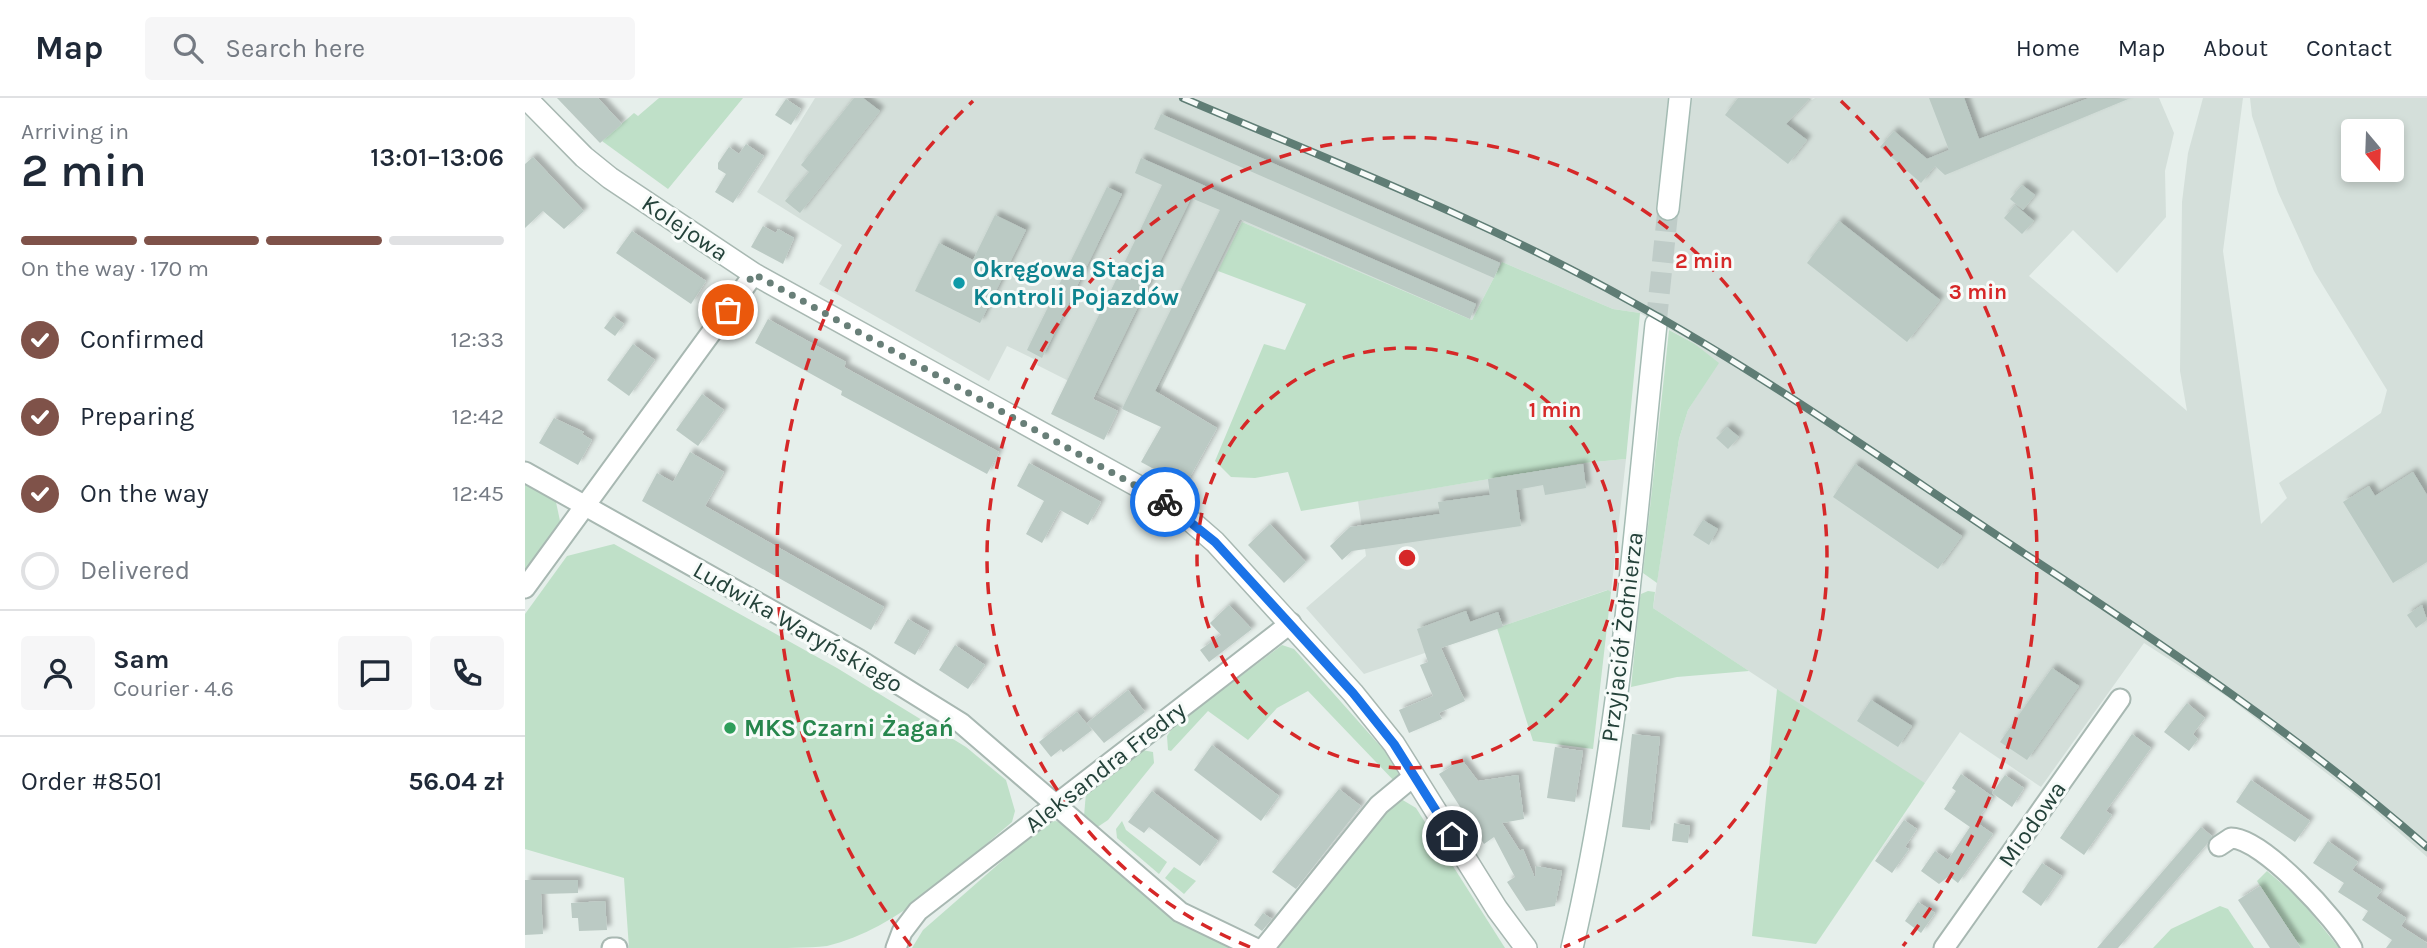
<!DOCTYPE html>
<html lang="en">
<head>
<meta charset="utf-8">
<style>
  body { margin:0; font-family:Karla,sans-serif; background:#f6f6f7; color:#1f2937; height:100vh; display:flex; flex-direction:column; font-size:26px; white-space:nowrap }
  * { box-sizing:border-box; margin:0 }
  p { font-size:23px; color:#747a83 }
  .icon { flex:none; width:38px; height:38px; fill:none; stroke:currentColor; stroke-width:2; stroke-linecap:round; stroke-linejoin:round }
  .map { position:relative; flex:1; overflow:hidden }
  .sheet { display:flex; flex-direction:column; background:#fff; width:525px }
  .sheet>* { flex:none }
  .needle { width:46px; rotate:161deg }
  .fabs { position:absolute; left:1816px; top:21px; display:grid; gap:14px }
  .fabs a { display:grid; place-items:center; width:63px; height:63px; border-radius:7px; background:#fff; box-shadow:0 4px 10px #0003; font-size:35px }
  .pin { position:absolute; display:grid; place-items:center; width:60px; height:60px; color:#fff; margin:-30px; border:4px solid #fff; border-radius:50%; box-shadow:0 2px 7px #0007 }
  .courier { position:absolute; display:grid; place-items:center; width:70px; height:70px; margin:-35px; border:5px solid #1a73e8; border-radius:50%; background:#fff; color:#222; box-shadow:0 2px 9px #0007 }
  .overview em { font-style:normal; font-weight:600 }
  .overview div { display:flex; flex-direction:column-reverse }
  .overview { display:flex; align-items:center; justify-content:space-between; height:119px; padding:0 21px }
  h1 { font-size:46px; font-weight:600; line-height:52px }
  .bar { display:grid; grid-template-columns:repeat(4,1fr); gap:10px 7px; align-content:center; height:84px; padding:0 21px }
  .bar i { height:9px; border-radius:5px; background:#e0e1e3 }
  .bar .on { background:#7f5249 }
  .bar p { grid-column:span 4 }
  .line { display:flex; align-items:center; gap:18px; padding:0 21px; border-top:2px solid #e0e1e3 }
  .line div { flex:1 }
  .round { display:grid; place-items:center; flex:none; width:74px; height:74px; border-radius:7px; background:#f6f6f7 }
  ol { padding:0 21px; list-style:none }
  li { display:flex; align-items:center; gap:21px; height:77px }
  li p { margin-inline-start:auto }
  li .icon { padding:7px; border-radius:50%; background:#7f5249; color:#fff; stroke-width:4 }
  li:last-child { color:#747a83 }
  li i { width:38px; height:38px; border:4px solid #e0e1e3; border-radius:50% }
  header { display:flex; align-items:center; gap:42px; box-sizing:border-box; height:98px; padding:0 35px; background:#fff; border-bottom:2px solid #e0e1e3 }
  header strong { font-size:33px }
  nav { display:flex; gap:38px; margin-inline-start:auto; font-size:24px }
  .search { width:490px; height:63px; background:#f6f6f7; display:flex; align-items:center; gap:18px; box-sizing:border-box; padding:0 24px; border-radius:7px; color:#747a83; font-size:26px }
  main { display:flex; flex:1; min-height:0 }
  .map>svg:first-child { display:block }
  .built { fill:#d4dfda; fill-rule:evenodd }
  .green { fill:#bfe0c8 }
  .building { fill:#bbcac4; filter:url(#shadow) }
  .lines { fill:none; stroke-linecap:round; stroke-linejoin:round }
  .secondary-tunnel { stroke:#bfccc8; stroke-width:21; stroke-dasharray:21 10; stroke-linecap:butt }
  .minor-casing { stroke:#a8b8b2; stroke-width:23 }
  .tertiary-casing { stroke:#a8b8b2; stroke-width:24 }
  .secondary-casing { stroke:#a4bbb3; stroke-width:24 }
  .minor { stroke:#fff; stroke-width:19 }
  .tertiary { stroke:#fff; stroke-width:21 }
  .secondary { stroke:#fff; stroke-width:21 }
  .rail-casing { stroke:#5f7d75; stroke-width:8 }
  .rail { stroke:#f7fbf9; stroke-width:5; stroke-dasharray:16; stroke-linecap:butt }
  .done { stroke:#687f78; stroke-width:7; stroke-dasharray:0 12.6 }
  .route { stroke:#1a73e8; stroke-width:9 }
  .ring { fill:none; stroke:#d62828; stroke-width:3.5; stroke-dasharray:12 9 }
  .culture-dot { fill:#0f9aa8; stroke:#f7fbf9; stroke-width:2.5 }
  .leisure-dot { fill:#2e9e5b; stroke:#f7fbf9; stroke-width:2.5 }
  .labels { text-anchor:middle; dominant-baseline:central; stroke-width:6; stroke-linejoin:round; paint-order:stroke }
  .street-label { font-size:24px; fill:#24423a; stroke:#f7fbf9 }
  .culture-label { font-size:24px; font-weight:bold; fill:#0d838f; stroke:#f7fbf9; text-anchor:start }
  .leisure-label { font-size:24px; font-weight:bold; fill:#27864d; stroke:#f7fbf9; text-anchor:start }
  .centre { fill:#d62828; stroke:#f7fbf9; stroke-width:3.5 }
  .ring-label { font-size:21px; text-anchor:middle; font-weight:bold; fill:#d62828; stroke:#f7fbf9; stroke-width:6; stroke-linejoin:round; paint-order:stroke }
</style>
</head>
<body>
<header>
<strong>Map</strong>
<div class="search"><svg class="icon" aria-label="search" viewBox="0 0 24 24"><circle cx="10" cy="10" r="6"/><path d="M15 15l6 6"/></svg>Search here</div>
<nav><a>Home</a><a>Map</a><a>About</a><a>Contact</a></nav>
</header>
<main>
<section class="sheet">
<div class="overview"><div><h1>2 min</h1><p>Arriving in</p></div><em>13:01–13:06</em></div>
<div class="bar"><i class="on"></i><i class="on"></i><i class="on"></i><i></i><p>On the way · 170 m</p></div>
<ol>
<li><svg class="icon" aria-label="check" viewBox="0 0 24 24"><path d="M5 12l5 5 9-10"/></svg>Confirmed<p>12:33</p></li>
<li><svg class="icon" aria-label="check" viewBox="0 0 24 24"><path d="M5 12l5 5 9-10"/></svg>Preparing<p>12:42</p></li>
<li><svg class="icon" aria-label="check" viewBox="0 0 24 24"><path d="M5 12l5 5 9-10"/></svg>On the way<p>12:45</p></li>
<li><i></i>Delivered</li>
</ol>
<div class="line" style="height:126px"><a class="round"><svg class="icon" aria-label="person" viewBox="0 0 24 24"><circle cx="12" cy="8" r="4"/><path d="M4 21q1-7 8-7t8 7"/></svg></a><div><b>Sam</b><p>Courier · 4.6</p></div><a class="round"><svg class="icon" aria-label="chat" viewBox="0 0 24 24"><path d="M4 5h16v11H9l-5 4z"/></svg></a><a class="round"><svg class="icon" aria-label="phone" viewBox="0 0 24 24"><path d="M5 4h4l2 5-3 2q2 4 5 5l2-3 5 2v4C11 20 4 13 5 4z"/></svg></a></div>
<div class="line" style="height:91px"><div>Order #8501</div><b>56.04 zł</b></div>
</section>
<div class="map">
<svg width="1902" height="850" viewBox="0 0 1902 850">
  <defs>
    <filter id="shadow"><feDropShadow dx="4.5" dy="-4.5" stdDeviation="2" flood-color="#0004"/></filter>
  </defs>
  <rect width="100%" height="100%" fill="#e6efeb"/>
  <g class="built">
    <path d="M290 0H1284L1287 2 1290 0H1634L1649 35 1640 73 1641 119 1592 175 1548 132 1504 178 1662 313 1655 273 1657 104 1663 55 1678 0H1718L1698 153 1736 426 1762 400 1754 385 1856 315 1862 292 1789 173 1753 94 1727 18 1725 0H1902V759L1844 708 1704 600 1619 545 1516 689 1435 634 1400 685 1358 661 1128 510 1154 341 1163 312 1193 265 1170 246 1115 215 1088 211 977 164 947 222 717 124 621 322 512 267 513 263 482 248 464 283 294 186 317 147 232 94ZM1829 33H1867V72H1829Z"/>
    <path d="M1101 361 1086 494 1082 492 839 576 781 510 841 458 833 403 1059 365Z"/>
  </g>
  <g class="green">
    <path d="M134 0H218L143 91 77 43 109 15 113 18Z"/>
    <path d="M717 124 947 222 977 164 1088 211 1115 215 1101 361 1059 365 776 413 763 374 730 380 706 379 690 363 739 246 760 252 781 206 693 173Z"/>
    <path d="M1144 232 1170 246 1194 265 1163 312 1154 341 1132 485 1118 475Z"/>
    <path d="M0 384 31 404 35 423 0 474Z"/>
    <path d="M89 446 312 570 441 649 481 682 490 713 487 724C431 771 375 830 302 848 282 850 259 850 238 850 194 850 149 850 104 850L99 780 0 751V516L42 458Z"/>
    <path d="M1083 492 1086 494 1068 651 1008 643 972 530Z"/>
    <path d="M1123 493 1130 494 1128 510 1224 573 1152 579 1106 589 1115 500 1116 496Z"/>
    <path d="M757 547 769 551 865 659 874 677 872 686 783 593 752 610 723 642 683 613 646 653 643 652 642 638 648 629Z"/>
    <path d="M1252 591 1400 685 1291 846 1227 838Z"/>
    <path d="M617 652 628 654 629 665 583 722 571 730 559 718 561 695Z"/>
    <path d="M876 701 891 710 980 850H748L871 702Z"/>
    <path d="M530 723 540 725 715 850H387L398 832 518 727Z"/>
    <path d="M597 723 601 732 642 764 634 776 592 740 591 731Z"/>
    <path d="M649 769 671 783 659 796 640 780Z"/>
    <path d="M1742 773 1775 801 1814 850H1776L1732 783Z"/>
    <path d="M1695 808 1703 811 1729 850H1628L1646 831Z"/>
  </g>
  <g class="building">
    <path d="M32 0H73L97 26 75 45Z"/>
    <path d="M329 0H338L355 13 275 115 260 103 284 74 276 67Z"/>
    <path d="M1213 0H1285L1261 26 1282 42 1263 66 1200 17Z"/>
    <path d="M1404 0H1439L1454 41 1564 0 1603 1 1420 77 1410 68 1396 85 1355 49 1369 33 1402 61 1424 52Z"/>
    <path d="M261 1 276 11 266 27 250 17Z"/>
    <path d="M636 16 975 165 969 180 629 31Z"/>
    <path d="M221 46 239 58 208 105 190 94 201 76 193 71V65L204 49 214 56Z"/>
    <path d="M8 59 59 113 39 131 18 113 0 130V66Z"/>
    <path d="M616 60 951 206 945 221 715 121 630 293 692 330 660 388 616 364 636 329 597 311 695 112 666 100 568 301 593 313 579 342 526 316 637 87 610 75Z"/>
    <path d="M1497 87 1510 97 1498 112 1485 101Z"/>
    <path d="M582 89 597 96 517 260 502 252Z"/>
    <path d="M1490 107 1509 123 1497 136 1479 120Z"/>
    <path d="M470 117 501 132 455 225 390 193 414 145 448 162Z"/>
    <path d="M1314 123 1415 202 1382 244 1282 165Z"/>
    <path d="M238 128 251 135 253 131 269 140 258 166 226 149Z"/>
    <path d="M107 133 181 183 166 206 91 155Z"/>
    <path d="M88 218 99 226 90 238 79 230Z"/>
    <path d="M243 221 321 264 319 269 474 354 462 376 316 297 317 293 230 245Z"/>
    <path d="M108 246 130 262 104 298 82 282Z"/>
    <path d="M177 296 199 312 173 348 151 332Z"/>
    <path d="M29 320 59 334 57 336 67 342 53 367 14 345Z"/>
    <path d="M1202 329 1214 339 1203 351 1191 340Z"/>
    <path d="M165 354 199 374 180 408 359 509 346 532 117 403 132 375 148 384Z"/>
    <path d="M504 365 576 404 563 427 535 412 517 445 501 436 519 403 492 388Z"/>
    <path d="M1058 366 1061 390 1020 397 1018 387 991 392 996 428 827 453 817 462 805 448 825 429 915 416 913 404 965 397 963 381Z"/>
    <path d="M1330 366 1437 438 1413 471 1308 399Z"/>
    <path d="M1888 374 1902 397V464L1868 485 1818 404 1844 388 1850 398Z"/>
    <path d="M1178 422 1193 431 1184 447 1168 437Z"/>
    <path d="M745 426 781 464 759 485 723 447Z"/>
    <path d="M704 507 727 531 684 564 675 552 696 537 685 525Z"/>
    <path d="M1897 507 1902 522 1891 530 1882 517Z"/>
    <path d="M941 513 945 524 973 514 978 529 916 550 940 603 914 615 917 621 884 635 874 612 908 598 895 567 903 564 892 531Z"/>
    <path d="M383 521 404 533 390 557 369 545Z"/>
    <path d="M430 547 460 567 443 591 414 572Z"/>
    <path d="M1527 570 1554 588 1502 662 1475 644Z"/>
    <path d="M603 592 620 614 579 645 562 625Z"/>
    <path d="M1346 602 1387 628 1373 649 1332 623Z"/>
    <path d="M1662 605 1680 620 1668 636 1673 641 1664 653 1639 634Z"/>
    <path d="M552 614 567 632 538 654 536 651 526 659 514 644Z"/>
    <path d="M1107 636 1135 639 1125 732 1097 729Z"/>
    <path d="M1607 636 1626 650 1581 713 1587 717 1559 757 1535 740Z"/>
    <path d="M687 647 754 698 736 723 669 672Z"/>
    <path d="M1030 649 1058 653 1050 704 1022 700Z"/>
    <path d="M937 662 953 683 993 677 999 721 977 725 995 753 998 751 1010 780 1011 768 1037 773 1030 808 1001 813 982 784 990 779 969 739 959 746 914 676Z"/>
    <path d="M1436 676 1468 699 1451 724 1468 736 1433 785 1424 778 1414 786 1396 773 1410 753 1423 762 1445 729 1419 711 1431 693 1427 690Z"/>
    <path d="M1480 677 1499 690 1487 709 1467 695Z"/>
    <path d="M1726 682 1785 723 1770 744 1711 704Z"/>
    <path d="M814 691 836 708 771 791 747 774Z"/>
    <path d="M627 693 693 743 675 768 624 729 619 735 603 724Z"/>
    <path d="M1379 722 1392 731 1380 749 1384 751 1367 775 1350 763Z"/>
    <path d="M1149 725 1165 728 1163 745 1147 743Z"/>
    <path d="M1676 729 1687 738 1682 746 1593 850H1572Z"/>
    <path d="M1803 743 1833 764 1827 772 1857 792 1851 800 1881 820 1876 828 1902 845V850H1861L1867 842 1837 822 1843 813 1813 794 1819 785 1788 765Z"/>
    <path d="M1517 765 1537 778 1516 808 1497 794Z"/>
    <path d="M0 782H53V795L16 796 18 836 0 837Z"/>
    <path d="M1735 788 1776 850H1745L1713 802Z"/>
    <path d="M80 803 82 832 54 833 53 820H47L46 805Z"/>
    <path d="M1393 804 1410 815 1396 835 1380 823Z"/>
    <path d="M738 815 747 821 737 833 729 827Z"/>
  </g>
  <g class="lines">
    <path class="secondary-tunnel" d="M1131 226 1143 111"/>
    <defs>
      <g id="minor">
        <path d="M0 374 333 561 436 625 655 814 730 850"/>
        <path d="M0 490 229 176"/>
        <path d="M1694 748 1706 740C1738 740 1812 822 1827 850"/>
        <path d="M87 850H92"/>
        <path d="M371 850 377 834 393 813 766 525"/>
        <path d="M739 850 854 707 889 678"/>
        <path d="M1419 850 1595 601"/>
      </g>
      <path id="tertiary" d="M1 0 59 59 85 80 229 176 629 397 659 417 690 444 828 595 869 646 972 811 1001 850"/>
      <g id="secondary">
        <path d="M1143 111 1155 0"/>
        <path d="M1047 850C1095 646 1109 435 1131 226"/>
      </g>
    </defs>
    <use href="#minor" class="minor-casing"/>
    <use href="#tertiary" class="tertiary-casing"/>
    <use href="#secondary" class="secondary-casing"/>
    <use href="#minor" class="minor"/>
    <use href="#tertiary" class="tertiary"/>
    <use href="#secondary" class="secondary"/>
    <defs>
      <path id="rail" d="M658 0C809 64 962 123 1105 203 1242 278 1370 370 1500 456 1638 547 1777 640 1902 749"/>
    </defs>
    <use href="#rail" class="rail-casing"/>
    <use href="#rail" class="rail"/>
  </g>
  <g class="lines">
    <path class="done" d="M203 212 229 176 640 404"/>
    <path class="route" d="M640 404 690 444 828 595 869 646 927 738"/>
  </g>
  <g class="ring">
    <circle cx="882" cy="460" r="210"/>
    <path d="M725 849A420 420 0 1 1 1039 849"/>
    <path d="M386 848A630 630 0 0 1 448 3M1316 3A630 630 0 0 1 1378 848"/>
  </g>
  <circle class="culture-dot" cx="434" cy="185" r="7"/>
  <circle class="leisure-dot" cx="205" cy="630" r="7"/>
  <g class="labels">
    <g class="street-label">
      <text transform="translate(160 130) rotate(34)">Kolejowa</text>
      <text transform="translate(273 529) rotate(30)">Ludwika Waryńskiego</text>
      <text transform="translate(1097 539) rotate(-83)">Przyjaciół Żołnierza</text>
      <text transform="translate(580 669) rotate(-38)">Aleksandra Fredry</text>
      <text transform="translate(1507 726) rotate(-55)">Miodowa</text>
    </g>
    <g class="culture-label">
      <text x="448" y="171">Okręgowa Stacja<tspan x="448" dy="28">Kontroli Pojazdów</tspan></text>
    </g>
    <g class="leisure-label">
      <text x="219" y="630">MKS Czarni Żagań</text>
    </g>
  </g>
  <circle cx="882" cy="460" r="10" class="centre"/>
  <g class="ring-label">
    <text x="1179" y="170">2 min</text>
    <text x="1453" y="201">3 min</text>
    <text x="1030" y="319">1 min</text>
  </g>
</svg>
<div class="fabs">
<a><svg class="needle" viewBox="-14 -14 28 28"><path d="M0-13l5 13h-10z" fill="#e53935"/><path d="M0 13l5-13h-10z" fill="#747a83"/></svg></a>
</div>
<div class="pin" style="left:203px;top:212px;background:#ea580c"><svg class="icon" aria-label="bag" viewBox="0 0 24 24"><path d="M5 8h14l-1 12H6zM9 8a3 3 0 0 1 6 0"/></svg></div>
<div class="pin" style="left:927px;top:738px;background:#1f2937"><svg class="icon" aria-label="home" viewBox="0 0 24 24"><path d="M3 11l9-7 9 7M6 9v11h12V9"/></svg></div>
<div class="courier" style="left:640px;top:404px"><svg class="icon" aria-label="bike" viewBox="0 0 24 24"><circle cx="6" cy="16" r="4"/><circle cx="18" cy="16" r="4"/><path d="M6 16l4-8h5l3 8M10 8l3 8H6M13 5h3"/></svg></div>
</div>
</main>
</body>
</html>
